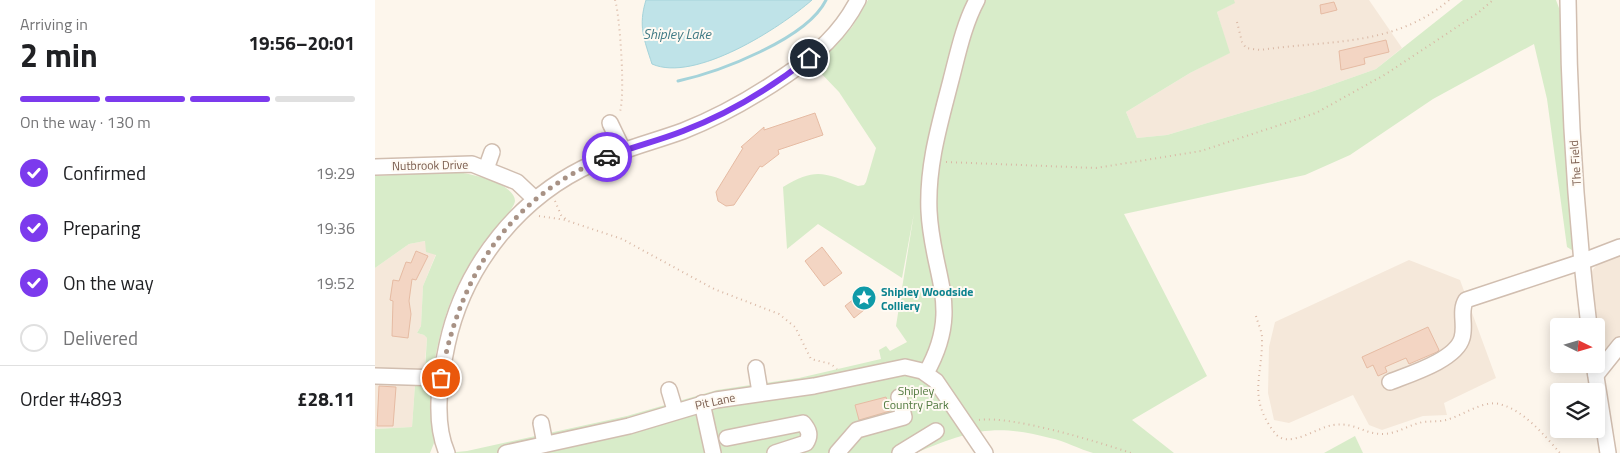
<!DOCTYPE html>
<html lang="en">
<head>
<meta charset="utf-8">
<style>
  body { margin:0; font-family:"Titillium Web",sans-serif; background:#f2f2f2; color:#202124; height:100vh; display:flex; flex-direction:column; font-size:19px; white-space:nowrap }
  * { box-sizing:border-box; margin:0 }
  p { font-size:16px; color:#757577 }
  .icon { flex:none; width:28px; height:28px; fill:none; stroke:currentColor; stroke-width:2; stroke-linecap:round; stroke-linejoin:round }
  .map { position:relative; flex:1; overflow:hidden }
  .drawer { display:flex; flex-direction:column; background:#fff; width:375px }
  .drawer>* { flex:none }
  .needle { width:32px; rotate:95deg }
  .buttons { position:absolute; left:1175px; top:318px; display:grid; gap:10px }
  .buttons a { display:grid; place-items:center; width:55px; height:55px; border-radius:5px; background:#fff; box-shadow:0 2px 12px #0003; font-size:25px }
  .pin { position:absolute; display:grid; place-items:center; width:42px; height:42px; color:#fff; margin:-21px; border:2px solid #fff; border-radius:50%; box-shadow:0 1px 5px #0007 }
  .courier { position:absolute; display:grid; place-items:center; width:50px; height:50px; margin:-25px; border:4px solid #7c3aed; border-radius:50%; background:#fff; color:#222; box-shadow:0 1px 6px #0007 }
  .head em { font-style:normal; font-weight:700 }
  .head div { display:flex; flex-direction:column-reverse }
  .head { display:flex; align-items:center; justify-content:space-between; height:85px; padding:0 20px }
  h1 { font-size:32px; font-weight:700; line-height:38px }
  .bar { display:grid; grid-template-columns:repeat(4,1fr); gap:8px 5px; align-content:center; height:60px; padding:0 20px }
  .bar i { height:6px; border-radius:4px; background:#e0e0e0 }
  .bar .selected { background:#7c3aed }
  .bar p { grid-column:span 4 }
  .line { display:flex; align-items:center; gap:12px; padding:0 20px; border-top:1px solid #e0e0e0 }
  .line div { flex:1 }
  ol { padding:0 20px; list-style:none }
  li { display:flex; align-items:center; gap:15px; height:55px }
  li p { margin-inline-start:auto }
  li .icon { padding:5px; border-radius:50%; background:#7c3aed; color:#fff; stroke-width:4 }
  li:last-child { color:#757577 }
  li i { width:28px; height:28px; border:2px solid #e0e0e0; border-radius:50% }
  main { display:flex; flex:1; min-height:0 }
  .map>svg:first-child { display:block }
  .residential { fill:#f5e8da }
  .green { fill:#d8ecc9 }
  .water { fill:#bfe3e8; stroke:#a5d3da }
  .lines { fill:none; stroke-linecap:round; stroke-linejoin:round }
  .stream { stroke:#a5d3da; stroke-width:3 }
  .building { fill:#f3d5c3; stroke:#e6bba3 }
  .minor-casing { stroke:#d1beb0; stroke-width:18 }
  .path { stroke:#d9b8a5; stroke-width:2; stroke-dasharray:1 4; stroke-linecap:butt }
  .minor { stroke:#fff; stroke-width:15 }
  .done { stroke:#a89285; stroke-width:5; stroke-dasharray:0 9 }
  .route { stroke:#7c3aed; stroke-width:6 }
  .labels { text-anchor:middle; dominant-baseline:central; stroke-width:4; stroke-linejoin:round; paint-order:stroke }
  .street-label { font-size:12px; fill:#7a5c4d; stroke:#fffaf3 }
  .culture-label { font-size:12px; font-weight:bold; fill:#0d838f; stroke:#fffaf3; text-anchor:start }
  .park-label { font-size:12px; fill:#537a41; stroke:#fffaf3 }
  .water-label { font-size:14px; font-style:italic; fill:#437c86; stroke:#fffaf3 }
</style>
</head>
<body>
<main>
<section class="drawer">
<div class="head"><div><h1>2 min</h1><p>Arriving in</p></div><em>19:56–20:01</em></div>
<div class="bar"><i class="selected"></i><i class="selected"></i><i class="selected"></i><i></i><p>On the way · 130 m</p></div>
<ol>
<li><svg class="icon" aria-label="check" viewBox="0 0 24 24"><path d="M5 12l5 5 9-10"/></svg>Confirmed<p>19:29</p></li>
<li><svg class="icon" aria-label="check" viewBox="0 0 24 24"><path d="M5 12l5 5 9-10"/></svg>Preparing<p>19:36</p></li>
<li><svg class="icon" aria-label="check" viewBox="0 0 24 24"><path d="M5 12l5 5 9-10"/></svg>On the way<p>19:52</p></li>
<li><i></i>Delivered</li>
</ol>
<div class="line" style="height:65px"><div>Order #4893</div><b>£28.11</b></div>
</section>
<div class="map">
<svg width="1245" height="453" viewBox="0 0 1245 453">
  <rect width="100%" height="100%" fill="#fdf6ec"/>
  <g class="residential">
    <path d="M859 0H994L1027 48 1001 69 936 92 792 135 762 138 751 112 815 73 854 53 842 12 859 3Z"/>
    <path d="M50 241 61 254 48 286 46 326 42 333 49 335 52 338 48 385H40L37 427 0 429V268L34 244Z"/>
    <path d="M1245 253V353L1226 377 1214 280 1217 271 1224 262Z"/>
    <path d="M1034 260 1085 280 1121 378 1069 403 1072 415 1048 416 1007 430 994 425 978 395 914 423 899 420 893 393 894 347 900 322Z"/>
  </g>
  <g class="green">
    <path d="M493 0H859L860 3 842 12 855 53 815 73 751 112 762 138 792 135 936 92 1001 69 1088 0H1181L1187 16 1200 252 1192 247 1172 99 1159 44 1058 99 975 155 930 175 749 214 832 376 757 420 799 453C778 453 737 453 718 453 704 449 690 441 675 438 618 423 594 431 541 453H71L92 451 252 416 342 390 424 378 506 359 504 350 511 346 515 351 532 342 521 326 539 213 527 278 443 224 412 249 408 187C441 167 450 173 483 186L489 185 491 182 501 148 464 92 442 69 445 61 477 27Z"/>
    <path d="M78 172C92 172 140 183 140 201 139 211 112 236 106 246 90 269 77 294 69 321 64 336 62 351 58 366L50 369 52 338 49 335 42 333 46 326 48 286 61 255 51 252 50 241 34 244 0 268V176Z"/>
    <path d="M40 385 53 386 56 391 59 443 55 453H0V429L37 427Z"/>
    <path d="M980 436 988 453H949Z"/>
  </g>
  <path class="water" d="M271 0H437C405 28 320 83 277 64 269 39 263 26 271 0Z"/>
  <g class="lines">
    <path class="stream" d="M303 81C344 72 432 39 451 0"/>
  </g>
  <g class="building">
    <path d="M959 2 962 10 946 14 945 5Z"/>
    <path d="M1011 40 1014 52 989 58 990 64 966 70 964 51Z"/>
    <path d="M440 113 448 135 403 150 404 154 387 167 385 166 359 205 351 206 343 201 341 192 368 148 366 147 389 127V130Z"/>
    <path d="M447 247 467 273 449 286 430 261Z"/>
    <path d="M41 251 53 256 41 280 37 279 34 301 36 314 33 338 17 336 18 301 15 300 18 280 24 281 31 262 36 263Z"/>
    <path d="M480 298 489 310 479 318 470 306Z"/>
    <path d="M1053 327 1064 350 1062 352 1034 364 1031 358 1010 367 1012 372 1003 376 998 365 992 368 987 357Z"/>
    <path d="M4 386 21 387 18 426H2Z"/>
    <path d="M511 397 515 411 484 420 480 405Z"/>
  </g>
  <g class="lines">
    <defs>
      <g id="minor">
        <path d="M1193 0C1194 109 1201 218 1214 326"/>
        <path d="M235 123 248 150"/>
        <path d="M0 167 97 164 142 182 160 199"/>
        <path d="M111 169 117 152"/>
        <path d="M1219 364 1233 453"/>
        <path d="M381 368 385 392"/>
        <path d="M551 373C588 308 557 276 554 211 552 165 565 123 576 80 583 53 589 24 602 0"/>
        <path d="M1221 375 1245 345"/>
        <path d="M0 376 66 378"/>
        <path d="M1015 382C1035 374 1081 360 1087 338 1091 325 1084 311 1091 300L1206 262 1245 247"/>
        <path d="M294 390 300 410"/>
        <path d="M327 403 338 453"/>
        <path d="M166 423 170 444"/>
        <path d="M352 438 428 423C434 430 436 435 431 443L400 453"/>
        <path d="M72 453C58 421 65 378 72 345 89 265 145 196 219 163 247 149 278 142 308 131 344 117 379 97 411 75 441 55 466 33 483 0"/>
        <path d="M131 453 254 426 341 400 439 386 530 367 547 371 561 381 610 453"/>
        <path d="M462 453 482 430 529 417 524 397"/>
        <path d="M525 453 561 431"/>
      </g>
    </defs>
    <use href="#minor" class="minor-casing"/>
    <g class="path">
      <path d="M240 0C245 15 251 102 244 114"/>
      <path d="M862 22 867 42 871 48 885 50C952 40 1020 47 1074 0"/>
      <path d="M571 162 721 168 826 151 941 113 1011 74 1103 13 1118 0"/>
      <path d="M180 201 186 215 193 221 247 239 339 289 404 314 420 327 436 359 456 364 462 369"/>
      <path d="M164 216 191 220"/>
      <path d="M881 316C883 324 888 333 887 341 887 378 873 397 899 432 912 451 942 427 958 425 984 421 992 440 1020 432 1029 429 1038 424 1048 422 1056 421 1064 422 1071 420 1087 416 1108 400 1124 404 1148 409 1170 436 1185 453"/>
      <path d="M604 420C635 415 724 442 756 453"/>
    </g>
    <use href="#minor" class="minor"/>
  </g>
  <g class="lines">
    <path class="done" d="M66 378C84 276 134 197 232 157"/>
    <path class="route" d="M232 157C256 147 283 141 308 131 353 114 396 88 434 58"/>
  </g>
  <defs>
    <symbol id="sight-disc" viewBox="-11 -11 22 22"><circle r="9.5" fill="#0f9aa8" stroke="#fffaf3"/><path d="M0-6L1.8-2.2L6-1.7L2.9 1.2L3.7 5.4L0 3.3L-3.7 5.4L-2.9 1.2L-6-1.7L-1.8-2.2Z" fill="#fff"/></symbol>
  </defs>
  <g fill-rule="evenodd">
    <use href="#sight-disc" x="475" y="284" width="28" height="28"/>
  </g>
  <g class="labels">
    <g class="street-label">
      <text transform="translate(1200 163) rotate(-94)">The Field</text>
      <text transform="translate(55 165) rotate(-1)">Nutbrook Drive</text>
      <text transform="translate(340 401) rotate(-12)">Pit Lane</text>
    </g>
    <g class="culture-label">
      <text x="506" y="291">Shipley Woodside<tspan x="506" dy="14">Colliery</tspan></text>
    </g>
    <g class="park-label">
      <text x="541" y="390">Shipley<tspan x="541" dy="14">Country Park</tspan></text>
    </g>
    <g class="water-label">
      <text x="302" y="33">Shipley Lake</text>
    </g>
  </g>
</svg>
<div class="buttons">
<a><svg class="needle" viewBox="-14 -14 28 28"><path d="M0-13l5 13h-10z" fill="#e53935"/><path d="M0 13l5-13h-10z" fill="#757577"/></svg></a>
<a><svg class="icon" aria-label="layers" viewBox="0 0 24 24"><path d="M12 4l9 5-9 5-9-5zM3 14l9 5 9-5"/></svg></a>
</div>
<div class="pin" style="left:66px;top:378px;background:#ea580c"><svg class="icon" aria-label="bag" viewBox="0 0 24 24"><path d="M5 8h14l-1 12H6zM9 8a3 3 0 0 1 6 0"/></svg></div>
<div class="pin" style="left:434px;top:58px;background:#1f2937"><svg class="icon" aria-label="home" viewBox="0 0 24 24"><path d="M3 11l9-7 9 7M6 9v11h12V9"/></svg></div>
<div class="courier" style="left:232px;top:157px"><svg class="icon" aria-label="car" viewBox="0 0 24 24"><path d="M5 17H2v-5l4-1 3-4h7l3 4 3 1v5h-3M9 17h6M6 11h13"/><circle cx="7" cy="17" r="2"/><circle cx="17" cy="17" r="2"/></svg></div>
</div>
</main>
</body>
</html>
